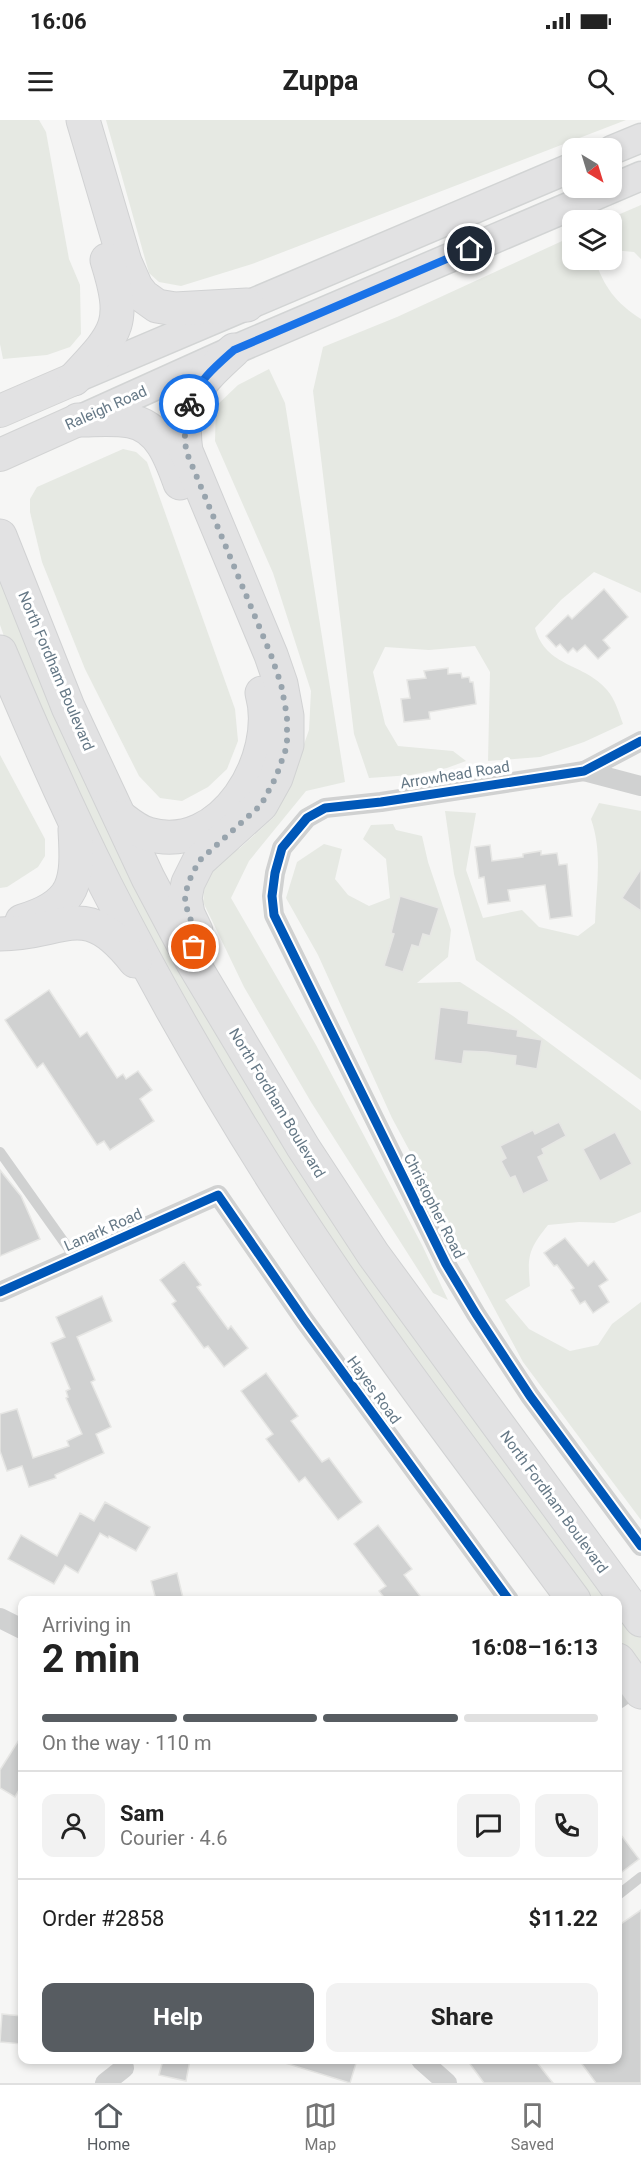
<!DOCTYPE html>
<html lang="en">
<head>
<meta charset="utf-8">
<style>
  body { margin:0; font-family:Roboto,sans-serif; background:#f2f2f2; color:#222; height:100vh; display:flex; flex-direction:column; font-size:22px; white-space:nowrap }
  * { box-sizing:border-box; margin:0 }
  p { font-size:20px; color:#767676 }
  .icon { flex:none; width:33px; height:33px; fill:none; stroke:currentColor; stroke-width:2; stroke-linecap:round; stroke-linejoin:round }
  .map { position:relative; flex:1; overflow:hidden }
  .panel { position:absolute; left:18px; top:1476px; width:604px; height:468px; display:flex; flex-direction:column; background:#fff; border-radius:12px; box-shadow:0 3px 9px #0003 }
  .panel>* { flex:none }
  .needle { width:39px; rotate:142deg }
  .controls { position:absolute; left:562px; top:18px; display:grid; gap:12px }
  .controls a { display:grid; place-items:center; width:60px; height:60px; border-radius:12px; background:#fff; box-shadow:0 3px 9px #0003; font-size:30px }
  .pin { position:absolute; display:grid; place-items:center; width:51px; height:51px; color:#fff; margin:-26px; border:3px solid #fff; border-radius:50%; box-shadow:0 2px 6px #0007 }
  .courier { position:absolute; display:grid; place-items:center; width:60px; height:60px; margin:-30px; border:4px solid #1a73e8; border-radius:50%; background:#fff; color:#222; box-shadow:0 2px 8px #0007 }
  .overview em { font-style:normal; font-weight:700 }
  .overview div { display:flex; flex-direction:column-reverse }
  .overview { display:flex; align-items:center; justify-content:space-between; height:102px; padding:0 24px }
  h1 { font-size:39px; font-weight:700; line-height:45px }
  .bar { display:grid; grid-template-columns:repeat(4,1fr); gap:9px 6px; align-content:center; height:72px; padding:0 24px }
  .bar i { height:8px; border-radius:4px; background:#e0e0e0 }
  .bar .current { background:#575c61 }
  .bar p { grid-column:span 4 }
  .line { display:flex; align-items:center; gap:15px; padding:0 24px; border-top:2px solid #e0e0e0 }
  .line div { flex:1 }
  .round { display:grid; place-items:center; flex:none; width:63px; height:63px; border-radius:12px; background:#f2f2f2 }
  .button { display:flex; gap:12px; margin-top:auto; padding:12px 24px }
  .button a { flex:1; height:69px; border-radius:12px; background:#575c61; color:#fff; font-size:24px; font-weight:700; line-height:69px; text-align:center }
  .button a+a { background:#f2f2f2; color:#222 }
  .status { display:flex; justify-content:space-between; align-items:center; height:42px; padding:0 30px; background:#fff; direction:ltr }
  .status svg { height:16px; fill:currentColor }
  header { display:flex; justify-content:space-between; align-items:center; height:78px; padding:0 24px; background:#fff; font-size:27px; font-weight:700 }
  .dock { display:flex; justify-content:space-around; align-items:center; height:84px; border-top:2px solid #e0e0e0; background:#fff; font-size:16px; color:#767676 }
  .dock a { display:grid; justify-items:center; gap:3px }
  .dock .current { color:#575c61 }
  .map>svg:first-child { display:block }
  .green { fill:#e6e9e3 }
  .building { fill:#d0d1d1; stroke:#e6e6e4; stroke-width:1.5 }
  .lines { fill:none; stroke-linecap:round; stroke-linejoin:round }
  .secondary-casing { stroke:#d2d4d4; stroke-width:31 }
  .primary-casing { stroke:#d3d4d4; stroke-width:34 }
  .highway-casing { stroke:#d1d2d3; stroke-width:35 }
  .lane { stroke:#d0d1d1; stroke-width:10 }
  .street { stroke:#d0d1d1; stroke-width:20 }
  .secondary { stroke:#e2e2e3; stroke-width:28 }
  .primary { stroke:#e2e2e3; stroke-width:32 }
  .highway { stroke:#e2e2e3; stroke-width:33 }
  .cycleway-casing { stroke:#fff; stroke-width:13 }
  .cycleway { stroke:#0057b8; stroke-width:9 }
  .done { stroke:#98a4ad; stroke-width:6; stroke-dasharray:0 10.8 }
  .route { stroke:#1a73e8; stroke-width:8 }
  .labels { text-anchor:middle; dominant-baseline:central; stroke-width:6; stroke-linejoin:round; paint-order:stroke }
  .street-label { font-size:15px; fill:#657886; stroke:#fff }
</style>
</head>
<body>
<div class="status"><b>16:06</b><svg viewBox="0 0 49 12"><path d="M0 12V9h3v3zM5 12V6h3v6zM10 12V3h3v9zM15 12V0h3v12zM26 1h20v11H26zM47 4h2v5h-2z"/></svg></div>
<header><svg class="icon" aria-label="menu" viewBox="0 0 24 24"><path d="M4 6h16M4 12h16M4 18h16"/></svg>Zuppa<svg class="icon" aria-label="search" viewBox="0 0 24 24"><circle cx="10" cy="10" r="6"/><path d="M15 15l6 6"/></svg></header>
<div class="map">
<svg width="641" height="1963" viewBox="0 0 641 1963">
  <rect width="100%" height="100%" fill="#f6f6f5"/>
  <g class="green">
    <path d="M0 0H39L46 12 69 139 80 165 81 214 70 227 47 235 3 239 0 224Z"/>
    <path d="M106 0H626L252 144 181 166 159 162 149 153Z"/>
    <path d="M641 85V139L634 132 612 130V100H606Z"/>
    <path d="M573 116V140H595C604 167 616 183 641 199V473L594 452 561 480 535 508C546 548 585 543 607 570 615 579 619 593 623 604L584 622 540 637 488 641 490 552 475 526 429 530 385 527 373 552 385 604 398 626 453 631 466 641 447 648 411 655 369 658 354 614 313 271 323 227 397 197Z"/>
    <path d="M269 249 285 283 345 662 306 671 249 741 231 778 316 925 422 1125 448 1180 433 1173 311 982 244 867 203 782 206 755 216 742 240 728 274 697 289 666 309 610 311 571 273 453 215 321 216 286 238 265Z"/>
    <path d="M123 329 136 332 147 342 235 589 238 621 227 649 208 667 182 681 160 678 139 656 85 549 42 442 30 392V379L37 367Z"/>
    <path d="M0 451 137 758 614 1480H588L335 1132 157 841 10 533 0 505Z"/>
    <path d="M0 635 45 719V736L38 747 7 767 0 768Z"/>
    <path d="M599 683 641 691V960L476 840 454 754 445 691 476 693 466 750 483 798 522 790 539 807 578 816 595 803C596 768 603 733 591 699Z"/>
    <path d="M393 704 396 710 422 716 428 742 451 810 448 837 417 863 460 862 513 896 641 991V1092L614 1103 579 1102 548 1105C529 1129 527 1135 530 1166L505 1180 529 1209 570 1231 598 1225 612 1204 641 1182V1400L523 1242 392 998 318 835 286 778 297 742 324 724 342 729 335 759 348 775 369 786 390 778 386 739 363 719 371 705Z"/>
    <path d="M618 1486 641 1518V1544L633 1540 618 1521Z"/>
  </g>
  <g class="building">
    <path d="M604 469 628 497 603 520 610 528 598 539 585 525 577 532 573 528 568 533 560 524 556 527 546 516 568 495 572 499Z"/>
    <path d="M448 548V554L461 553 462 558 469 557 470 562H473L476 584 429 592 430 599 404 602 401 579 410 578 407 560 426 558 424 551Z"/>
    <path d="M490 725 492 741 523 737V734L541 731V735L557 733 559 745 567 744 572 796 550 799 545 765 508 770 510 781 488 784 484 757 479 758 475 727Z"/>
    <path d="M641 749V791L622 778Z"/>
    <path d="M400 776 439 788 430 816 423 814 419 827 412 825 403 852 384 846 394 814 391 813Z"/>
    <path d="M49 870 80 917 87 912 117 958 123 954 126 959 138 951 152 970 140 979 154 1001 110 1030 104 1021 97 1025 43 943 37 948 5 900Z"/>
    <path d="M440 887 469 891 468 903 518 910 517 916 542 920 537 949 515 945 516 936 487 932 464 931 462 944 434 940Z"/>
    <path d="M559 1002 566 1016 542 1029 544 1034 538 1037 549 1061 523 1074 515 1056 510 1058 501 1041 506 1038 500 1026 533 1010 535 1014Z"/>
    <path d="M615 1012 632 1044 600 1061 583 1029Z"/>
    <path d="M0 1050 21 1076 40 1119 0 1136Z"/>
    <path d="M565 1118 588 1146 594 1141 608 1160 599 1166 609 1182 593 1193 585 1181 580 1184 571 1170 574 1168 557 1145 554 1146 544 1133Z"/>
    <path d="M184 1142 201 1165 197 1167 228 1209 231 1206 248 1228 224 1247 208 1226 204 1228 172 1184 176 1181 160 1160Z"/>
    <path d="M102 1176 112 1201 77 1217 95 1260 91 1262 111 1307 96 1314 104 1333 55 1355 56 1358 29 1367 22 1346 7 1351 0 1331V1294L17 1289 33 1338 69 1326 67 1321 82 1314 66 1278 68 1277 66 1271 70 1269 51 1223 65 1217 56 1197Z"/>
    <path d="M266 1253 298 1296 291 1301 322 1342 329 1338 362 1382 338 1400 305 1357 299 1362 266 1319 273 1314 241 1271Z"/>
    <path d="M105 1382 150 1407 136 1431 109 1416 108 1418 100 1413 78 1453 65 1445 54 1464 8 1439 21 1415 57 1436 80 1393 94 1401Z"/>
    <path d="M378 1405 412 1449 404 1455 423 1480H386L379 1471 386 1466 354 1424Z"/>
    <path d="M177 1453 183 1478 174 1480H156L151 1461Z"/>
    <path d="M22 1615V1665L15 1677 0 1668V1650Z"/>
    <path d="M618 1711 639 1739 618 1755Z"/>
    <path d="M641 1790V1963H596L579 1940H618V1806Z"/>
    <path d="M2 1894 22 1896V1924L0 1922Z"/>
    <path d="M163 1940H190L186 1961 159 1955Z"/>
    <path d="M285 1940H357L350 1963 285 1943Z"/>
    <path d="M467 1940H535L553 1963H484Z"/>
  </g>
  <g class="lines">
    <defs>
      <g id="secondary">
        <path d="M612 30 641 18"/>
        <path d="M76 258 573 47"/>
        <path d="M81 299 234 230 641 56"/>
      </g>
      <g id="primary">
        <path d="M0 291 74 259"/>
        <path d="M0 335 78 300"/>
      </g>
      <g id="highway">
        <path d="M83 0 125 142 136 167 143 176 157 186 175 189 247 185"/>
        <path d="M74 259C118 212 127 204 107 140"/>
        <path d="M78 300C95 300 113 298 130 301 160 306 171 338 180 363"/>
        <path d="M0 416 68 587 148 758 193 843 303 1027 373 1134 641 1500"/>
        <path d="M0 532C33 611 68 690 106 766 160 872 220 976 284 1076 374 1216 476 1347 574 1480"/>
        <path d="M120 697C128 703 137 711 148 714 222 736 280 638 262 573"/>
        <path d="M22 801C77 785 78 761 75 710"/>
        <path d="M0 814C65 814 84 776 135 841"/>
        <path d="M194 823 196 811 188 794 185 778 188 763 199 741 261 685 276 658 287 625V596L281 564 271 535 186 331C178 282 200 261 234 230"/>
        <path d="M618 1540 641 1572"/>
      </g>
    </defs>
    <use href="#secondary" class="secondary-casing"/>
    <use href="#primary" class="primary-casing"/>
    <use href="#highway" class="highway-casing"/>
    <g class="lane">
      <path d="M0 1032 76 1139"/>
      <path d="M618 1775 641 1757"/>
    </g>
    <g class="street">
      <path d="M641 621 584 651 381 682 325 688 307 698 282 728 275 753 272 776 274 795 446 1144 476 1194 530 1276 641 1426"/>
      <path d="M584 651 641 666"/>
      <path d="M0 1172 218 1075 305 1201 509 1480"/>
      <path d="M0 1498 22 1509"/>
      <path d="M618 1579 636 1566"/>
      <path d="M421 1940 447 1963"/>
      <path d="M105 1963 124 1948"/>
    </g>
    <use href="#secondary" class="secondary"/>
    <use href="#primary" class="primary"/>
    <use href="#highway" class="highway"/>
    <defs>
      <g id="cycleway">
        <path d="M641 621 584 651 381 682 325 688 307 698 282 728 275 753 272 776 274 795 446 1144 476 1194 530 1276 641 1426"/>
        <path d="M0 1172 218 1075 305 1201 509 1480"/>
      </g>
    </defs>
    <use href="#cycleway" class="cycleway-casing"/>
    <use href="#cycleway" class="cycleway"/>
  </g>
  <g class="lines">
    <path class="done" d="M189 284 184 303 186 331 271 535 281 564 287 596V626L276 657 261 685 199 741 188 763 185 778 188 794 196 811 194 827"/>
    <path class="route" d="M189 284C198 261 216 246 234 230L470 129"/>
  </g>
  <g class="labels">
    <g class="street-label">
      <text transform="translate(106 288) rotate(-24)">Raleigh Road</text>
      <text transform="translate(56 551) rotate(67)">North Fordham Boulevard</text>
      <text transform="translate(455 655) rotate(-9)">Arrowhead Road</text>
      <text transform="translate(277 983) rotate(59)">North Fordham Boulevard</text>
      <text transform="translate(434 1086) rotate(63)">Christopher Road</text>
      <text transform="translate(103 1110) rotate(-24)">Lanark Road</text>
      <text transform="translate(374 1270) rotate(54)">Hayes Road</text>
      <text transform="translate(554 1382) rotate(54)">North Fordham Boulevard</text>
    </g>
  </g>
</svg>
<div class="controls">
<a><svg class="needle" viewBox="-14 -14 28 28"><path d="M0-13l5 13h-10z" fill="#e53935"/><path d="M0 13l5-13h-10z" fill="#767676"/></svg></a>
<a><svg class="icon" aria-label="layers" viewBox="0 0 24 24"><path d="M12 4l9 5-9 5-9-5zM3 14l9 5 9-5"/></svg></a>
</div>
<div class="pin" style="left:194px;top:827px;background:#ea580c"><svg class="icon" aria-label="bag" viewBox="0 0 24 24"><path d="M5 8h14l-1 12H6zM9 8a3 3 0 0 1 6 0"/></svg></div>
<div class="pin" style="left:470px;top:129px;background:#1f2937"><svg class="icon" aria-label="home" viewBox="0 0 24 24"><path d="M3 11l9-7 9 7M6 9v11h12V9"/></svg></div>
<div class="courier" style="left:189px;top:284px"><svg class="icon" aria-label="bike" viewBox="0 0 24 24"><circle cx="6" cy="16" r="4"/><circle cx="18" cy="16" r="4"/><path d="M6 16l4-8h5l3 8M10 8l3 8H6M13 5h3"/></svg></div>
<section class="panel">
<div class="overview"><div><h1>2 min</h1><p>Arriving in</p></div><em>16:08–16:13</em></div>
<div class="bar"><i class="current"></i><i class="current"></i><i class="current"></i><i></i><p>On the way · 110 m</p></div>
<div class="line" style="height:108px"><a class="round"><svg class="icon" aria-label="person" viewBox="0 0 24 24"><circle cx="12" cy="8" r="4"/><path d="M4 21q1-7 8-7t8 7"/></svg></a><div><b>Sam</b><p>Courier · 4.6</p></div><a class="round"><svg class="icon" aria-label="chat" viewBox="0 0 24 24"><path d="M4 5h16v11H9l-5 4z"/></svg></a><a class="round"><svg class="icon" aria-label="phone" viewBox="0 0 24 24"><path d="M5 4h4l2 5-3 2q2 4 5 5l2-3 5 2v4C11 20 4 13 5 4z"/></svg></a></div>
<div class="line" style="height:78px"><div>Order #2858</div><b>$11.22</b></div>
<div class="button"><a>Help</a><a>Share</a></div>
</section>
</div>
<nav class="dock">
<a class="current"><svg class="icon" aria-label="home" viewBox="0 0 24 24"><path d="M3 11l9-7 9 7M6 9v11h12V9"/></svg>Home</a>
<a><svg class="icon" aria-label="map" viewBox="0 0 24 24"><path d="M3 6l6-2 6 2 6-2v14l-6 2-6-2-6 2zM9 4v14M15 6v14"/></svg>Map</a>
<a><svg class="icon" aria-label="saved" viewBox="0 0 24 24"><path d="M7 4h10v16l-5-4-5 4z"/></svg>Saved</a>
</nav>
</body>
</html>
